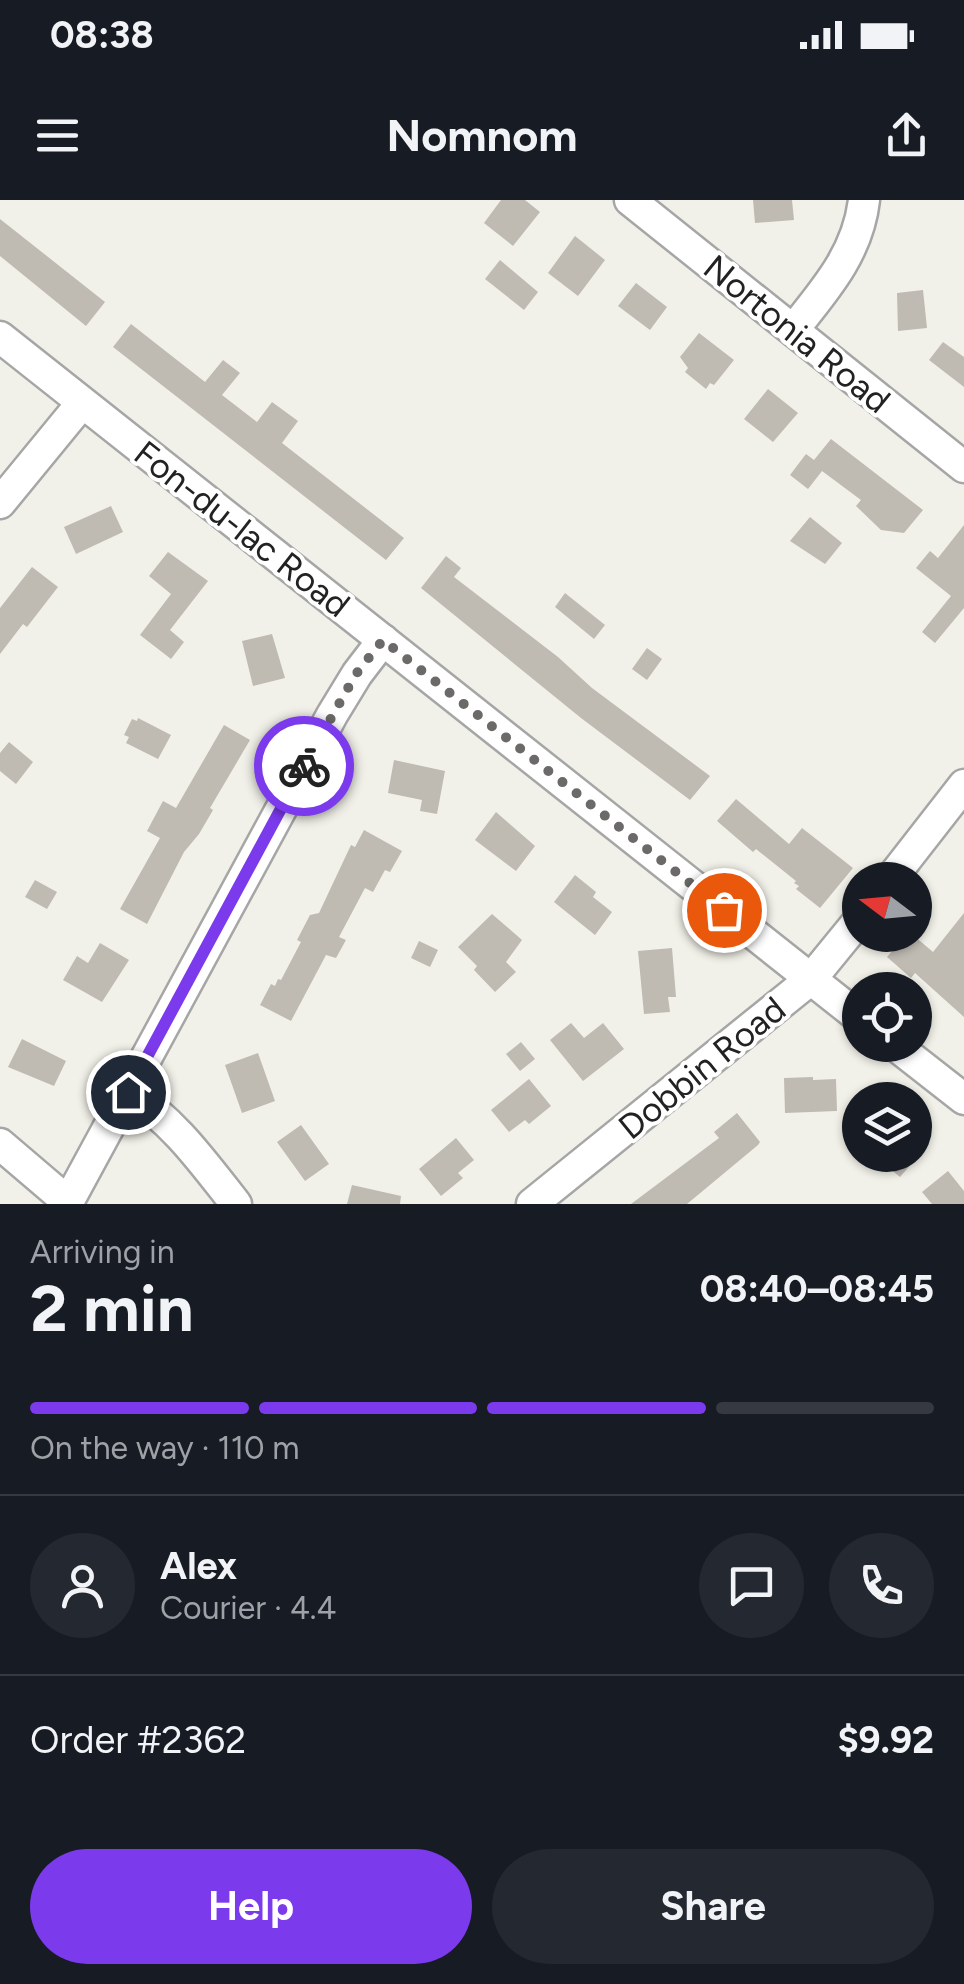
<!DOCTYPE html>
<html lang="en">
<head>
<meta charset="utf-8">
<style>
  body { margin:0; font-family:Figtree,sans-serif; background:#242831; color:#f1f3f6; height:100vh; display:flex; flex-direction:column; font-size:38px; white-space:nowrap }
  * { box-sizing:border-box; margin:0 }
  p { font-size:32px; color:#9ea1a6 }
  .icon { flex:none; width:55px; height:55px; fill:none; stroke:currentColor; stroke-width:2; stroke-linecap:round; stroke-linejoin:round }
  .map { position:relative; height:1004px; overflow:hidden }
  .sheet { display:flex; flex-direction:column; background:#171b24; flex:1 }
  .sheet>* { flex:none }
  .needle { width:65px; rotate:286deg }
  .buttons { position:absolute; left:842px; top:662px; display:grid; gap:20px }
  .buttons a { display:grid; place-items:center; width:90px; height:90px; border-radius:50%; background:#171b24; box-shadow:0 2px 8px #0004; font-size:50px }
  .pin { position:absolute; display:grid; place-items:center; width:85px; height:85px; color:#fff; margin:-42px; border:5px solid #fff; border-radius:50%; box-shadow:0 2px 10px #0007 }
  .courier { position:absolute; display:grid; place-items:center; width:100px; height:100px; margin:-50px; border:8px solid #7c3aed; border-radius:50%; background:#fff; color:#222; box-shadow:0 2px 12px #0007 }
  .head em { font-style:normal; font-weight:700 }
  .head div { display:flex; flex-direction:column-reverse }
  .head { display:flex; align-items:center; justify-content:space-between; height:170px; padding:0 30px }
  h1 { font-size:65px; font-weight:700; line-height:75px }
  .bar { display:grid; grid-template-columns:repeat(4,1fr); gap:15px 10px; align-content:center; height:120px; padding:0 30px }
  .bar i { height:12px; border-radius:8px; background:#363941 }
  .bar .current { background:#7c3aed }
  .bar p { grid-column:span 4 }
  .line { display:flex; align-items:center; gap:25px; padding:0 30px; border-top:2px solid #363941 }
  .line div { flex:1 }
  .round { display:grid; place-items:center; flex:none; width:105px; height:105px; border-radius:52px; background:#242831 }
  .action { display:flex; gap:20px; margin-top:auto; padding:20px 30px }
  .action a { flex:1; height:115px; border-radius:60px; background:#7c3aed; color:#fff; font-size:40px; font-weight:700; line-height:115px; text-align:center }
  .action a+a { background:#242831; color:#f1f3f6 }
  .status { display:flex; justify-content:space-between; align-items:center; height:70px; padding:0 50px; background:#171b24; direction:ltr }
  .status svg { height:28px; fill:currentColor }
  header { display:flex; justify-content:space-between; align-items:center; height:130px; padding:0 30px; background:#171b24; font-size:45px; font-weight:700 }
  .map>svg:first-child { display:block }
  .building { fill:#bfbab2 }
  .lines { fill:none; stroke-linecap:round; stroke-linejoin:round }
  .minor-casing { stroke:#a6a6a6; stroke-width:35 }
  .minor { stroke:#fff; stroke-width:30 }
  .done { stroke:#6b6a68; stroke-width:10; stroke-dasharray:0 18 }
  .route { stroke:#7c3aed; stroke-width:12 }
  .labels { text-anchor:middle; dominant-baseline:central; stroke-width:8; stroke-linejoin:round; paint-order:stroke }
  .street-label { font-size:35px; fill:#222; stroke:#fff }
</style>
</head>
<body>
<div class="status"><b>08:38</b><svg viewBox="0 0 49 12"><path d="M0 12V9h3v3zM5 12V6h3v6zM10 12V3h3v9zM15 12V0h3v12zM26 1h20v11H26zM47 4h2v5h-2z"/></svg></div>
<header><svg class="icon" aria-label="menu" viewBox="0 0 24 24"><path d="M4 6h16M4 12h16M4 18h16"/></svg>Nomnom<svg class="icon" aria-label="share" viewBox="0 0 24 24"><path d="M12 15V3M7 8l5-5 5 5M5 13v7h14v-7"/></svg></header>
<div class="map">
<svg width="964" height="1004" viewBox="0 0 964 1004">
  <rect width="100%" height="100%" fill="#f2f1e9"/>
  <g class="building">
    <path d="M501 0H525L540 12 513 46 484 23Z"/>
    <path d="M753 0H792L794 20 755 23Z"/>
    <path d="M0 19 105 102 86 126 0 56Z"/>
    <path d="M575 36 605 60 578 96 548 73Z"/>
    <path d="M500 60 538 92 524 110 485 79Z"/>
    <path d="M636 83 667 107 650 130 618 106Z"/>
    <path d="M923 90 927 128 898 131 897 93Z"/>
    <path d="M131 124 205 182 223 160 240 173 222 195 257 222 272 202 298 221 282 243 404 338 386 360 113 147Z"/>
    <path d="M699 133 734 160 714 185 710 183 706 189 685 172 688 168 680 157Z"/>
    <path d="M943 142 964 157V187L929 160Z"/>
    <path d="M768 189 798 213 773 242 744 219Z"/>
    <path d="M831 239 923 310 904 333 881 330 856 306 861 300 822 271 808 289 790 275 806 254 814 260Z"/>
    <path d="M111 306 123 332 76 354 64 327Z"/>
    <path d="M810 317 842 343 825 364 790 341Z"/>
    <path d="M964 325V408L935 443 922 432 951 396 916 368 930 351 938 358Z"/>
    <path d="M168 352 208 381 170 430 184 442 171 459 140 435 171 394 149 376Z"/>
    <path d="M446 356 461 368 454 377 558 457 592 488 710 576 690 600 581 518 421 388Z"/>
    <path d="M32 367 58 387 27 427 23 424 0 454V408Z"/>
    <path d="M565 393 605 425 594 439 555 407Z"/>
    <path d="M272 434 285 478 253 486 242 441Z"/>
    <path d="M647 448 662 459 647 480 632 469Z"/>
    <path d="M138 518 171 535 158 559 126 543 129 537 124 535 132 519 137 521Z"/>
    <path d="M224 525 250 540 210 608 213 610 199 634 184 652 147 724 120 709 160 638 147 631 163 601 176 608Z"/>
    <path d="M9 542 33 562 16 584 0 571V553Z"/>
    <path d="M394 560 445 571 437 614 420 611 422 600 388 593Z"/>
    <path d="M736 599 789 644 802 628 853 668 820 708 796 689 799 686 794 683 796 681 756 649 753 652 717 621Z"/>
    <path d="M496 612 535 646 516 671 475 640Z"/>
    <path d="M364 630 402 651 390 672 385 670 373 692 365 688 339 737 346 740 336 758 326 755 291 821 260 805 271 784 275 786 278 779 281 780 301 742 297 740 310 715 319 713 351 645 355 647Z"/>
    <path d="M575 675 596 692 593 697 612 712 595 735 554 702Z"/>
    <path d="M35 680 57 692 47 709 25 697Z"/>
    <path d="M964 713V817L915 773 911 778 887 757 906 735H913L933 752Z"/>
    <path d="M492 714 522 740 506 762 516 772 495 792 474 770 477 766 458 747Z"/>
    <path d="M419 741 438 750 430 767 411 758Z"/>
    <path d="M100 743 129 760 102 802 63 780 77 756 88 763Z"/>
    <path d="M672 748 676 797H668L670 812 644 814 638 751Z"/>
    <path d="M571 823 584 838 603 823 624 849 583 881 550 840Z"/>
    <path d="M22 839 66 861 54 886 8 867Z"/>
    <path d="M521 842 535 859 520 871 506 854Z"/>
    <path d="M258 853 275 901 242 913 225 865Z"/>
    <path d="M813 877V880L836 879 837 911 785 913 784 878Z"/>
    <path d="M529 879 551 906 529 924 525 920 509 932 491 910Z"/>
    <path d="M737 913 760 942 758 945 687 1004H631L719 938 714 932Z"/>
    <path d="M301 925 329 964 305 981 277 942Z"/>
    <path d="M456 938 474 960 458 973 463 978 441 996 419 969Z"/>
    <path d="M873 955H919L900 977Z"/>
    <path d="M948 971 964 991V1004H932L922 992Z"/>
    <path d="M352 985 401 996 400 1004H347Z"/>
  </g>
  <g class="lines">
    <defs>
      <g id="minor">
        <path d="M630 0 964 267"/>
        <path d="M793 130C825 90 858 53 864 0"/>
        <path d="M0 137 860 818"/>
        <path d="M0 303 82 203"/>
        <path d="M890 680 964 585"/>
        <path d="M895 845 964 899"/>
        <path d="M128 892C174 921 202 961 236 1004"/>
        <path d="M0 944 68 1002"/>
        <path d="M67 1004 332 515 357 474 383 440"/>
        <path d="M532 1004 811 779 860 719"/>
      </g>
    </defs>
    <use href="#minor" class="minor-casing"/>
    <use href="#minor" class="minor"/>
  </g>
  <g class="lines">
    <path class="done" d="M304 566 356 474 383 440 724 710"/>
    <path class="route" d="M128 892 304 566"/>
  </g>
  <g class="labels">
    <g class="street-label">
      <text transform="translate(797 134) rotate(39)">Nortonia Road</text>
      <text transform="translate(242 329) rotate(38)">Fon-du-lac Road</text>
      <text transform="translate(702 868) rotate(-39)">Dobbin Road</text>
    </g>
  </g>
</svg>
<div class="buttons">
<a><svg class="needle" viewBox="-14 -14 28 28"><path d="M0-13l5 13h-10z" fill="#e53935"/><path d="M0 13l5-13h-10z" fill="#9ea1a6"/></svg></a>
<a><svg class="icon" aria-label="locate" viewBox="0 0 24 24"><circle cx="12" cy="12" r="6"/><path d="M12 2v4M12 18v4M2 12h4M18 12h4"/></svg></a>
<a><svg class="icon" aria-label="layers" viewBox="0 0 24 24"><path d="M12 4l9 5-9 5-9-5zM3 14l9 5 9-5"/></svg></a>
</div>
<div class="pin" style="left:724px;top:710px;background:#ea580c"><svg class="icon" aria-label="bag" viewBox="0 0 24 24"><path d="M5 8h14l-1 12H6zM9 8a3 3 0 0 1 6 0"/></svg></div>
<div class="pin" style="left:128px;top:892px;background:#1f2937"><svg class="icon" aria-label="home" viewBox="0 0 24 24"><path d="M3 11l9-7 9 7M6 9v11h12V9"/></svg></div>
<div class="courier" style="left:304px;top:566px"><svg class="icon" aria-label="bike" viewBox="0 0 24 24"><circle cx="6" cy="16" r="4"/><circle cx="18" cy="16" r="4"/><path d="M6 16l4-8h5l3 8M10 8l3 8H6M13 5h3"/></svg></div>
</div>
<section class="sheet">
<div class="head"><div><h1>2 min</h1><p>Arriving in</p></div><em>08:40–08:45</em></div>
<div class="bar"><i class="current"></i><i class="current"></i><i class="current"></i><i></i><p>On the way · 110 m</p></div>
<div class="line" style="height:180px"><a class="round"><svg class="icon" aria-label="person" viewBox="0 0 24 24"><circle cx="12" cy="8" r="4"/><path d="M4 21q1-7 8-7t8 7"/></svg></a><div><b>Alex</b><p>Courier · 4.4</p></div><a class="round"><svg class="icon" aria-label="chat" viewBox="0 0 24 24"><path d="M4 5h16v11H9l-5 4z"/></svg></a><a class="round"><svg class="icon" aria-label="phone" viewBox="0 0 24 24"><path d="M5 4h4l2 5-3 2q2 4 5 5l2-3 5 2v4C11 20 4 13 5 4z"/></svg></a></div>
<div class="line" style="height:130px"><div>Order #2362</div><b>$9.92</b></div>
<div class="action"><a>Help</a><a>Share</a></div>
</section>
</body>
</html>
